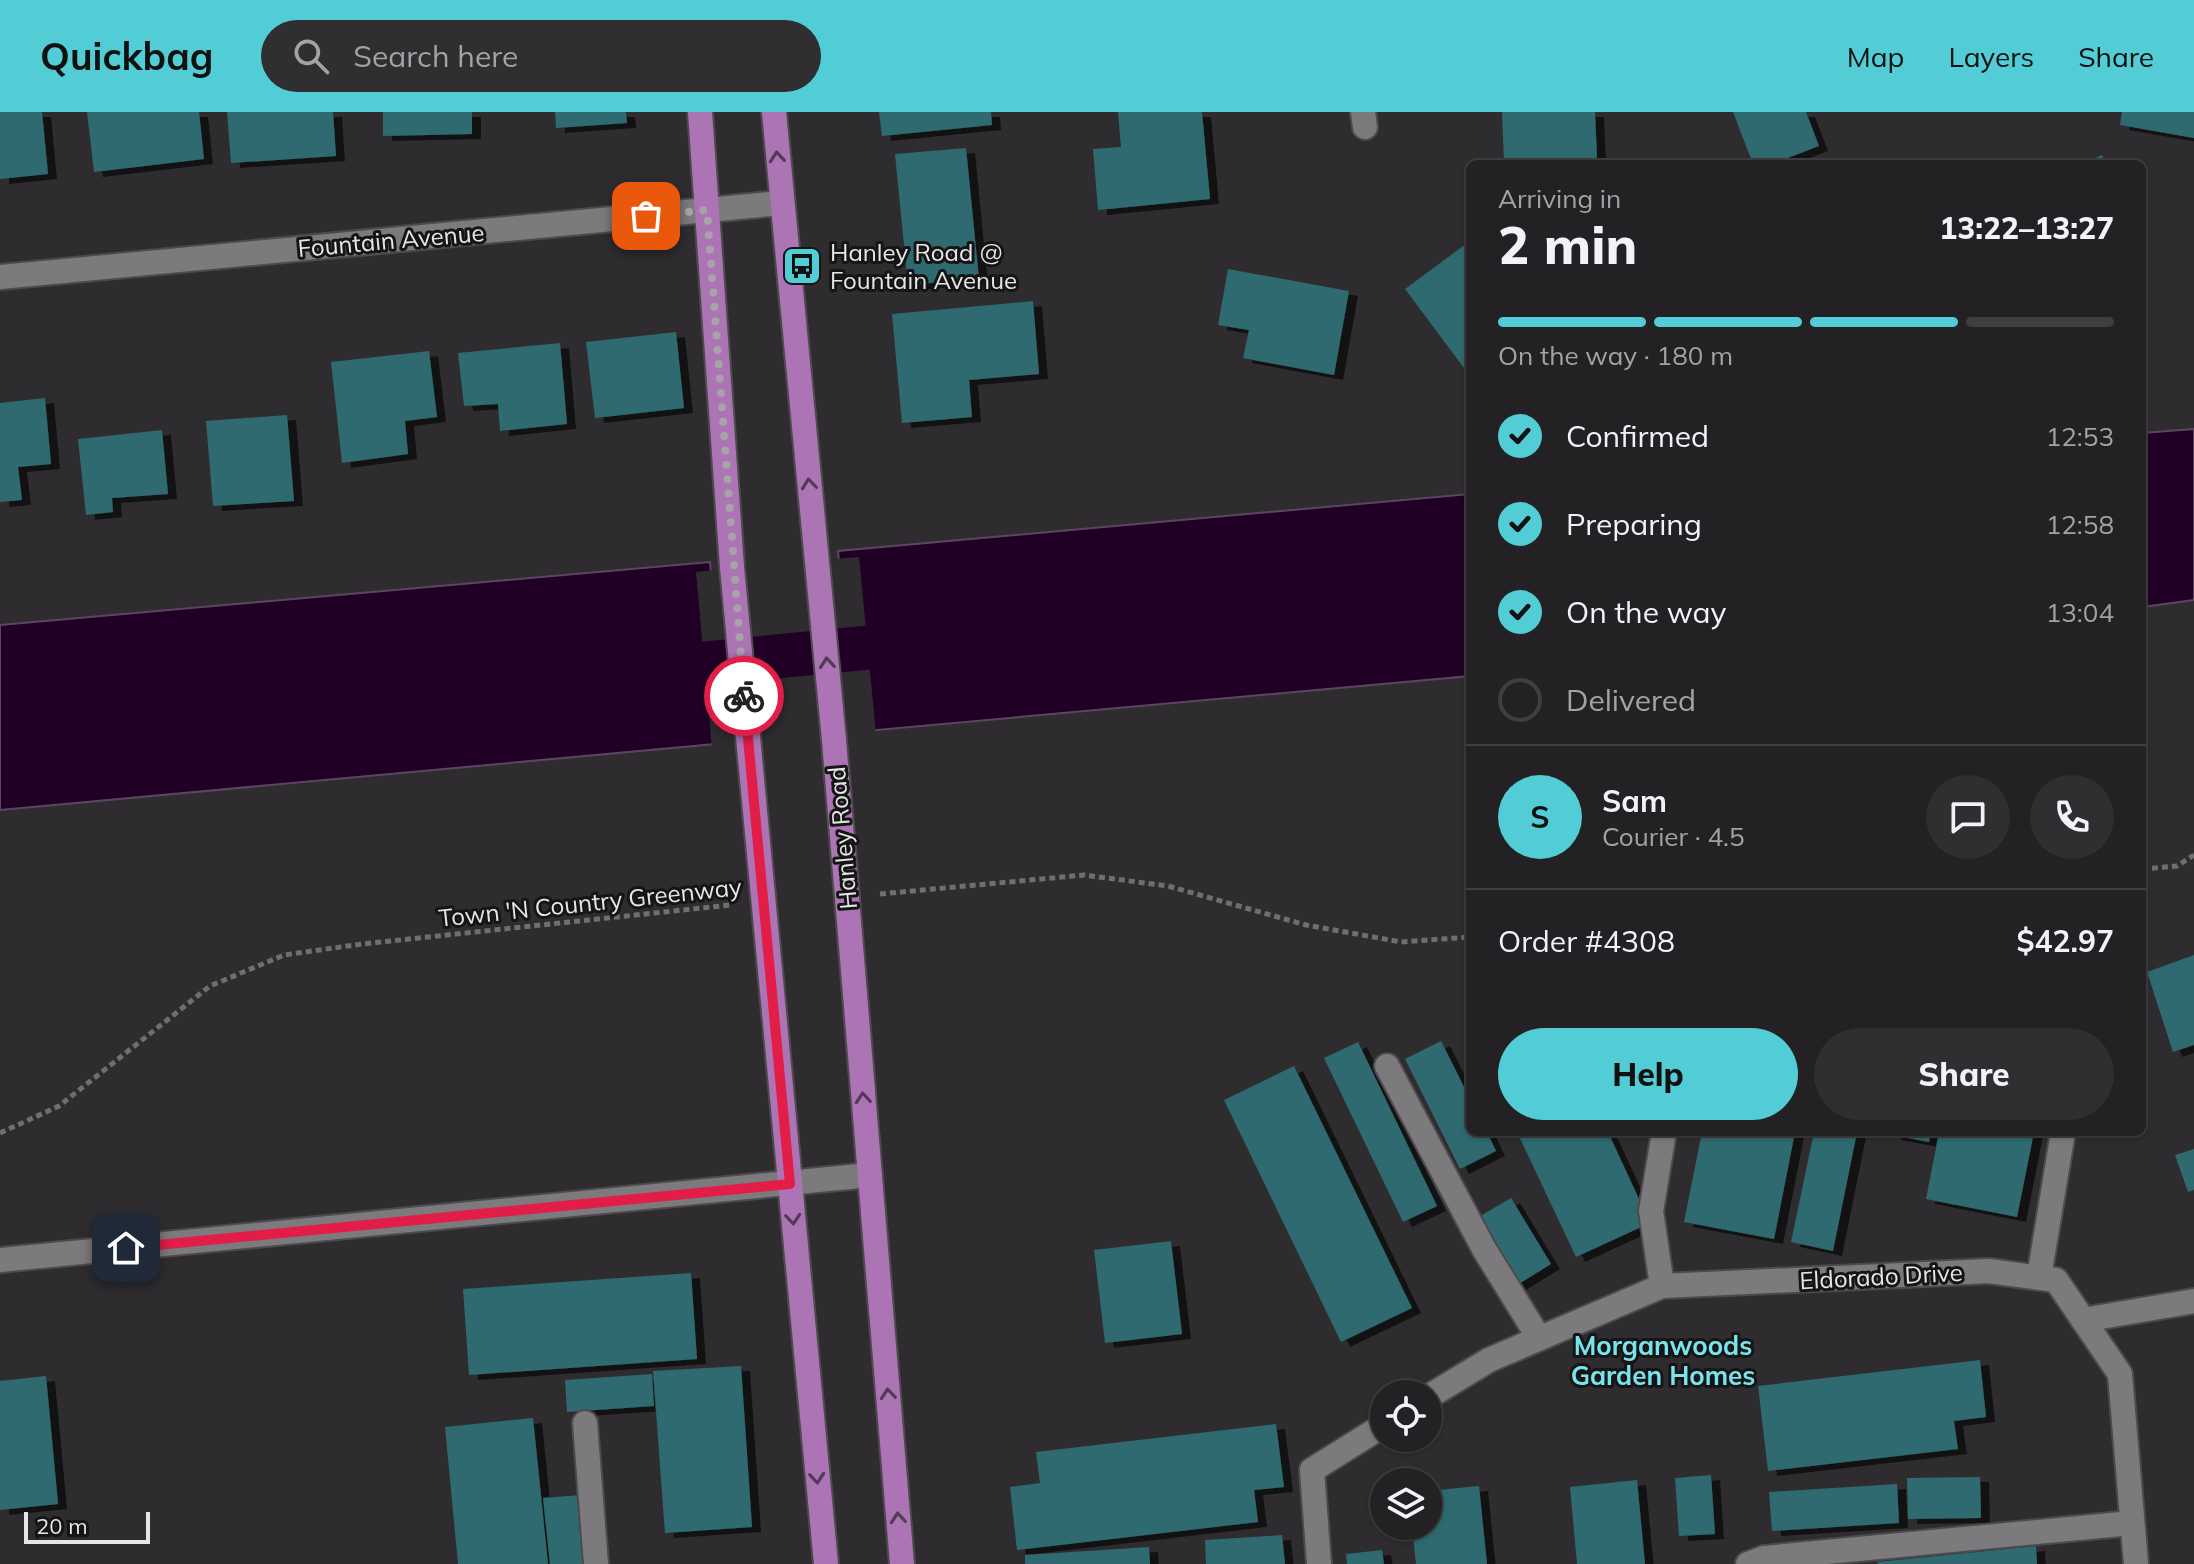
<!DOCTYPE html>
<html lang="en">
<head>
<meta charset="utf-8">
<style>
  body { margin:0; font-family:Mulish,sans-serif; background:#2f2e30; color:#f1f3f6; height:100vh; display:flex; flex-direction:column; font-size:30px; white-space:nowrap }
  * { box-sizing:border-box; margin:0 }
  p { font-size:26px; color:#a3a3a6 }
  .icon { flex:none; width:44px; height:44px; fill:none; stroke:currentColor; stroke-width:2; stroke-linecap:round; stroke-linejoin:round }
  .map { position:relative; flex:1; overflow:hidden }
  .drawer { position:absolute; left:1466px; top:48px; width:680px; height:976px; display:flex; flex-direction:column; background:#232123; border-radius:12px; box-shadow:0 2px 6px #0004,0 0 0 2px #403e41 }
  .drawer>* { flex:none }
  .buttons { position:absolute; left:1370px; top:1268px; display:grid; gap:16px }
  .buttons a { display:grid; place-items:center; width:72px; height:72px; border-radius:50%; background:#232123; box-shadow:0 2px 6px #0004,0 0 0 2px #403e41; font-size:40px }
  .scale { position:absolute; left:24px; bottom:20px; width:126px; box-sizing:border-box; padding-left:8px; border:4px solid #e7e5e7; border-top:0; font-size:22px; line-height:28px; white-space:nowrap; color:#e7e5e7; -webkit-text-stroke:6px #161516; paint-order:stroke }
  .pin { position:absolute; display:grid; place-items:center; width:68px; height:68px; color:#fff; margin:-34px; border-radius:16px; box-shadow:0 4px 12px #0006 }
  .courier { position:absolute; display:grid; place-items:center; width:80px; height:80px; margin:-40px; border:6px solid #e11d48; border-radius:50%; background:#fff; color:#222; box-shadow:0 2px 10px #0007 }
  .head em { font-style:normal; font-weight:800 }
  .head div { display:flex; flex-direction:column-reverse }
  .head { display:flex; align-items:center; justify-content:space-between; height:136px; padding:0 32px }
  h1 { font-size:52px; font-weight:800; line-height:60px }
  .bar { display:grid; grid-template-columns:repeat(4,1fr); gap:12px 8px; align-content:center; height:96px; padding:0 32px }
  .bar i { height:10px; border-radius:6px; background:#403e41 }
  .bar .selected { background:#52ccd5 }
  .bar p { grid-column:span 4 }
  .line { display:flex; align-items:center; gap:20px; padding:0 32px; border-top:2px solid #403e41 }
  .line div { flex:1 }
  .round { display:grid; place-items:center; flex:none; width:84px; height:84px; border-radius:42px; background:#2f2e30 }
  ol { padding:0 32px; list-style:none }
  li { display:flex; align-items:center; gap:24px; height:88px }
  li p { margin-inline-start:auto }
  li .icon { padding:8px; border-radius:50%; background:#52ccd5; color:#111; stroke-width:4 }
  li:last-child { color:#a3a3a6 }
  li i { width:44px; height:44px; border:4px solid #403e41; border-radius:50% }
  .action { display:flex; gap:16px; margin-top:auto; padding:16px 32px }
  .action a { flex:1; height:92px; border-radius:48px; background:#52ccd5; color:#111; font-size:32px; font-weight:800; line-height:92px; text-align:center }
  .action a+a { background:#2f2e30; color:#f1f3f6 }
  header { display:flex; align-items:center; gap:48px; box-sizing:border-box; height:112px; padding:0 40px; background:#52ccd5; color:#111 }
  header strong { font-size:38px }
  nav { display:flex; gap:44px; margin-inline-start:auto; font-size:28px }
  .search { width:560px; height:72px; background:#2f2e30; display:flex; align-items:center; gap:20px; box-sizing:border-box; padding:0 28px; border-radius:44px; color:#a3a3a6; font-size:30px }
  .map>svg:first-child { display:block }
  .water { fill:#210026; stroke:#5c4560; stroke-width:2 }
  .pier { fill:#2f2c2f }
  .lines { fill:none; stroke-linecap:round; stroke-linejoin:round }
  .canal { stroke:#210026; stroke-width:44 }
  .building { fill:#2d6a6f; filter:url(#shadow) }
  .minor-casing { stroke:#4d4a4d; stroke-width:28 }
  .major-casing { stroke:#4d4a4d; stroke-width:28 }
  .path { stroke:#706e70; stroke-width:5; stroke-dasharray:6 4; stroke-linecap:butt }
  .minor { stroke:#7d7a7d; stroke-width:24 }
  .major { stroke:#ad74b5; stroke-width:24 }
  .oneway { stroke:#523b56 }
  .done { stroke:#a7a4a7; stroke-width:8; stroke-dasharray:0 14.4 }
  .route { stroke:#e11d48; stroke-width:10 }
  .labels { text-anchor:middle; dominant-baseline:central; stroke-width:6; stroke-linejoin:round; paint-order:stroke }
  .street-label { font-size:24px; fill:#e7e5e7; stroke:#161516 }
  .poi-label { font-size:24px; fill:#e7e5e7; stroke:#161516; text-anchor:start }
  .neighbourhood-label { font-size:26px; font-weight:bold; fill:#78e4ec; stroke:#161516 }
</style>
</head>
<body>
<header>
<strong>Quickbag</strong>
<div class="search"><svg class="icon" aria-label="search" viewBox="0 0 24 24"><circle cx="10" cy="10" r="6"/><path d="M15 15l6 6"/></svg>Search here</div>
<nav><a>Map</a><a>Layers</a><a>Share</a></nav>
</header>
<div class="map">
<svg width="2194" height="1452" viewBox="0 0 2194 1452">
  <defs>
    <filter id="shadow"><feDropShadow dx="9" dy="5" stdDeviation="0" flood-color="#0009"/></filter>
  </defs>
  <rect width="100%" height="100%" fill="#2f2c2f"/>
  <g class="water">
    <path d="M2194 317V488L2142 495V321Z"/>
    <path d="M1470 382V564L855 620 838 439Z"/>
    <path d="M710 450 726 631 0 698V513Z"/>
  </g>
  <g class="pier">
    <path d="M859 445 876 622 855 624 851 620 835 447Z"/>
    <path d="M715 458 730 631 727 635 712 637 696 460Z"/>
  </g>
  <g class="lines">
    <path class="canal" d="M659 556 905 532"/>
  </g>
  <g class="building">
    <path d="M0 0H42L48 62 0 67Z"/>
    <path d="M87 0H199L204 47 94 60Z"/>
    <path d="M227 0H333L336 44 231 51Z"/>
    <path d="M383 0H472V22L383 24Z"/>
    <path d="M555 0H626L627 11 556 16Z"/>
    <path d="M879 0H991L992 13 882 24Z"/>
    <path d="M1118 0H1202L1210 87 1098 98 1093 37 1121 35Z"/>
    <path d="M1502 0H1595L1597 46 1504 51Z"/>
    <path d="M1733 0H1806L1819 34 1772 52H1753Z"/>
    <path d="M2122 0H2194V26L2120 13Z"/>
    <path d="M966 36 979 167 908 173 895 42Z"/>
    <path d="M2102 43 2106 52H2080Z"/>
    <path d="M1470 129V252L1464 256 1405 177Z"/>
    <path d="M1228 157 1349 179 1334 263 1243 246 1249 218 1218 213Z"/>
    <path d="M1033 189 1039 262 969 268 972 305 902 311 892 202Z"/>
    <path d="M676 220 684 296 595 306 586 230Z"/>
    <path d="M560 231 567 312 500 319 498 292 464 294 458 241Z"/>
    <path d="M429 239 437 305 405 309 408 342 342 351 331 250Z"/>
    <path d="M45 286 51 352 18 355 22 388 0 390V291Z"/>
    <path d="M287 303 294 389 213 394 206 309Z"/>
    <path d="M162 318 168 382 112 386 113 400 86 403 78 327Z"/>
    <path d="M2194 843V933L2173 940 2147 860Z"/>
    <path d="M1441 929 1470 987V1020H1487L1496 1039 1460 1057 1405 947Z"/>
    <path d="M1358 930 1437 1094 1403 1110 1324 946Z"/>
    <path d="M1294 954 1412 1196 1341 1230 1224 988Z"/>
    <path d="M1517 1020H1608L1650 1111 1576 1145Z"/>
    <path d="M1702 1020H1795L1774 1127 1684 1110Z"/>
    <path d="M1814 1020H1857L1833 1139 1791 1130Z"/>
    <path d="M1893 1020H1931L1929 1030 1892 1023Z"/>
    <path d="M1939 1020H2034L2017 1105 1926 1087Z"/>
    <path d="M2194 1037V1078L2188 1080 2175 1043Z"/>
    <path d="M1511 1086 1551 1152 1517 1173 1477 1106Z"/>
    <path d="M1171 1129 1182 1222 1105 1231 1094 1138Z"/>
    <path d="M691 1161 697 1247 469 1263 463 1177Z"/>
    <path d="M1980 1248 1986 1305 1954 1309 1958 1337 1768 1359 1758 1274Z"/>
    <path d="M741 1254 752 1415 665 1421 653 1259Z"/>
    <path d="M652 1262 654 1294 567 1300 565 1268Z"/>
    <path d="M46 1264 58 1392 0 1398V1269Z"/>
    <path d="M533 1306 548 1452H458L445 1315Z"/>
    <path d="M1276 1312 1284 1375 1254 1378 1258 1410 1017 1438 1010 1375 1040 1371 1036 1340Z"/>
    <path d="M1711 1363 1715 1422 1679 1424 1675 1366Z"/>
    <path d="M1980 1365 1981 1406 1908 1407 1907 1366Z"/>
    <path d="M1637 1368 1645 1452H1577L1570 1375Z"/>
    <path d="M1897 1372 1899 1411 1772 1419 1769 1380Z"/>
    <path d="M1479 1374 1487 1452H1416L1412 1414H1428V1379Z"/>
    <path d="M581 1383 588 1452H550L543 1386Z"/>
    <path d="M1282 1423 1285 1452H1206L1205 1428Z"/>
    <path d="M2036 1434 2037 1452H1878L1877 1450Z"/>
    <path d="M1149 1435 1150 1452H1025V1443Z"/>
    <path d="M1382 1438 1384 1452H1347L1346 1442Z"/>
  </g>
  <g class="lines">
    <defs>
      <g id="minor">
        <path d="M1363 0 1365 15"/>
        <path d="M0 165 781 91"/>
        <path d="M1387 954 1484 1137 1539 1226"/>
        <path d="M0 1148 870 1063"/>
        <path d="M2039 1165 2063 1020"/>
        <path d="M1662 1174 1651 1099 1664 1020"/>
        <path d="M2083 1208 2194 1189"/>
        <path d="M1428 1285 1489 1248 1662 1174 1989 1159 2056 1168 2120 1262 2136 1452"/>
        <path d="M585 1311 596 1452"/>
        <path d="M1319 1452 1312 1358 1384 1313"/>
        <path d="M1748 1452 1764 1446 2132 1411"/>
      </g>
      <g id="major">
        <path d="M700 0 732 455 826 1452"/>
        <path d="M774 0 834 628 902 1452"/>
      </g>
    </defs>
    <use href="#minor" class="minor-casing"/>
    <use href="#major" class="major-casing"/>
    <g class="path">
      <path d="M2142 757 2177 754 2194 743"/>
      <path d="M880 782 1084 763 1168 774 1306 813 1401 830 1470 825"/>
      <path d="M0 1021 59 994 210 874 284 843 362 832 730 793"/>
    </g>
    <use href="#minor" class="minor"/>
    <use href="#major" class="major"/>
  </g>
  <defs><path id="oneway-chevron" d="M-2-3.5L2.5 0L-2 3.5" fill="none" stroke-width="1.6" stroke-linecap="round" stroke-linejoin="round" transform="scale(2)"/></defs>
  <g class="oneway">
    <use href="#oneway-chevron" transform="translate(777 45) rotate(-95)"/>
    <use href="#oneway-chevron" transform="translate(809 372) rotate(-96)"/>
    <use href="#oneway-chevron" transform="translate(827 551) rotate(-95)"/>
    <use href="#oneway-chevron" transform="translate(863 986) rotate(-95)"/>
    <use href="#oneway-chevron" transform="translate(793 1107) rotate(85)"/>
    <use href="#oneway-chevron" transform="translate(888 1282) rotate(-95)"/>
    <use href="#oneway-chevron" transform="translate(817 1366) rotate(85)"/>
    <use href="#oneway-chevron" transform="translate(898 1406) rotate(-95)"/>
  </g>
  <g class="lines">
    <path class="done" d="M646 104 707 98 744 584"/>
    <path class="route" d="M126 1136 790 1072 744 584"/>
  </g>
  <defs>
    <symbol id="bus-square" viewBox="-11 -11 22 22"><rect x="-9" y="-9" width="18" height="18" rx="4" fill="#52ccd5" stroke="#161516"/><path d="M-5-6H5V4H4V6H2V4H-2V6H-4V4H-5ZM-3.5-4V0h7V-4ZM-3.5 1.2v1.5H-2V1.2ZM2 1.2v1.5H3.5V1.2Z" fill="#111"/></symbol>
  </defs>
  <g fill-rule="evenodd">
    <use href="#bus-square" x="780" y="132" width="44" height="44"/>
  </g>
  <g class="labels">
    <g class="street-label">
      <text transform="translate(391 128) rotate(-5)">Fountain Avenue</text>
      <text transform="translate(842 726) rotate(-95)">Hanley Road</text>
      <text transform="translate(590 790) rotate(-6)">Town 'N Country Greenway</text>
      <text transform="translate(1881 1164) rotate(-3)">Eldorado Drive</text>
    </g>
    <g class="poi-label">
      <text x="830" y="140">Hanley Road @<tspan x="830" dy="28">Fountain Avenue</tspan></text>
    </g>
    <g class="neighbourhood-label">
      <text x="1663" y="1233">Morganwoods<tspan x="1663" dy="30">Garden Homes</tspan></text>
    </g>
  </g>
</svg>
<div class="buttons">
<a><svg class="icon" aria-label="locate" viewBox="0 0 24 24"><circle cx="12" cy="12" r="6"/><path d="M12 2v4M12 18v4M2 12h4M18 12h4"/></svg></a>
<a><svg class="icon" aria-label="layers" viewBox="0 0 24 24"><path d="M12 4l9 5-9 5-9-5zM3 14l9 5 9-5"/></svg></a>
</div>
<div class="scale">20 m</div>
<div class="pin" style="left:646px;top:104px;background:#ea580c"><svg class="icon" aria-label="bag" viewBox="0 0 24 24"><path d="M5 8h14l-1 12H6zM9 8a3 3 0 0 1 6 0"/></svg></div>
<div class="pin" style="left:126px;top:1136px;background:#1f2937"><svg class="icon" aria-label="home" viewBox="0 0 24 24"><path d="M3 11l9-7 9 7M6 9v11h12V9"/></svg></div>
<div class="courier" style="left:744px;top:584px"><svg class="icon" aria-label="bike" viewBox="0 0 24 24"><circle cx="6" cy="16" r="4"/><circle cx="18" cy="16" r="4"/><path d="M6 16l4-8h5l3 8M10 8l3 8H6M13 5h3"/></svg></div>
<section class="drawer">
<div class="head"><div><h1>2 min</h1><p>Arriving in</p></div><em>13:22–13:27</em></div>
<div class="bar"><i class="selected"></i><i class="selected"></i><i class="selected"></i><i></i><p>On the way · 180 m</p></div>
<ol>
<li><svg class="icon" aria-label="check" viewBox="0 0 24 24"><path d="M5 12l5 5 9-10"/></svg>Confirmed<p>12:53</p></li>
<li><svg class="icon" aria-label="check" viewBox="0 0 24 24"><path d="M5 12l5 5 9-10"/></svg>Preparing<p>12:58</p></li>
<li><svg class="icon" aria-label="check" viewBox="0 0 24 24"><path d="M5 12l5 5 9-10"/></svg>On the way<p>13:04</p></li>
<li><i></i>Delivered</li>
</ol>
<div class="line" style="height:144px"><b class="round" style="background:#52ccd5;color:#111">S</b><div><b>Sam</b><p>Courier · 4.5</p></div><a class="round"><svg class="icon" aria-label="chat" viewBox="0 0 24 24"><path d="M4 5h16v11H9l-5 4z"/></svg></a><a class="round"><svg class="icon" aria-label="phone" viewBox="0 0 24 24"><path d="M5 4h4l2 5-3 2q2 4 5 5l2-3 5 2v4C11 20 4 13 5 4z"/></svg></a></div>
<div class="line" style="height:104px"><div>Order #4308</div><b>$42.97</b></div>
<div class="action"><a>Help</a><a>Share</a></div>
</section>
</div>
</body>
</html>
